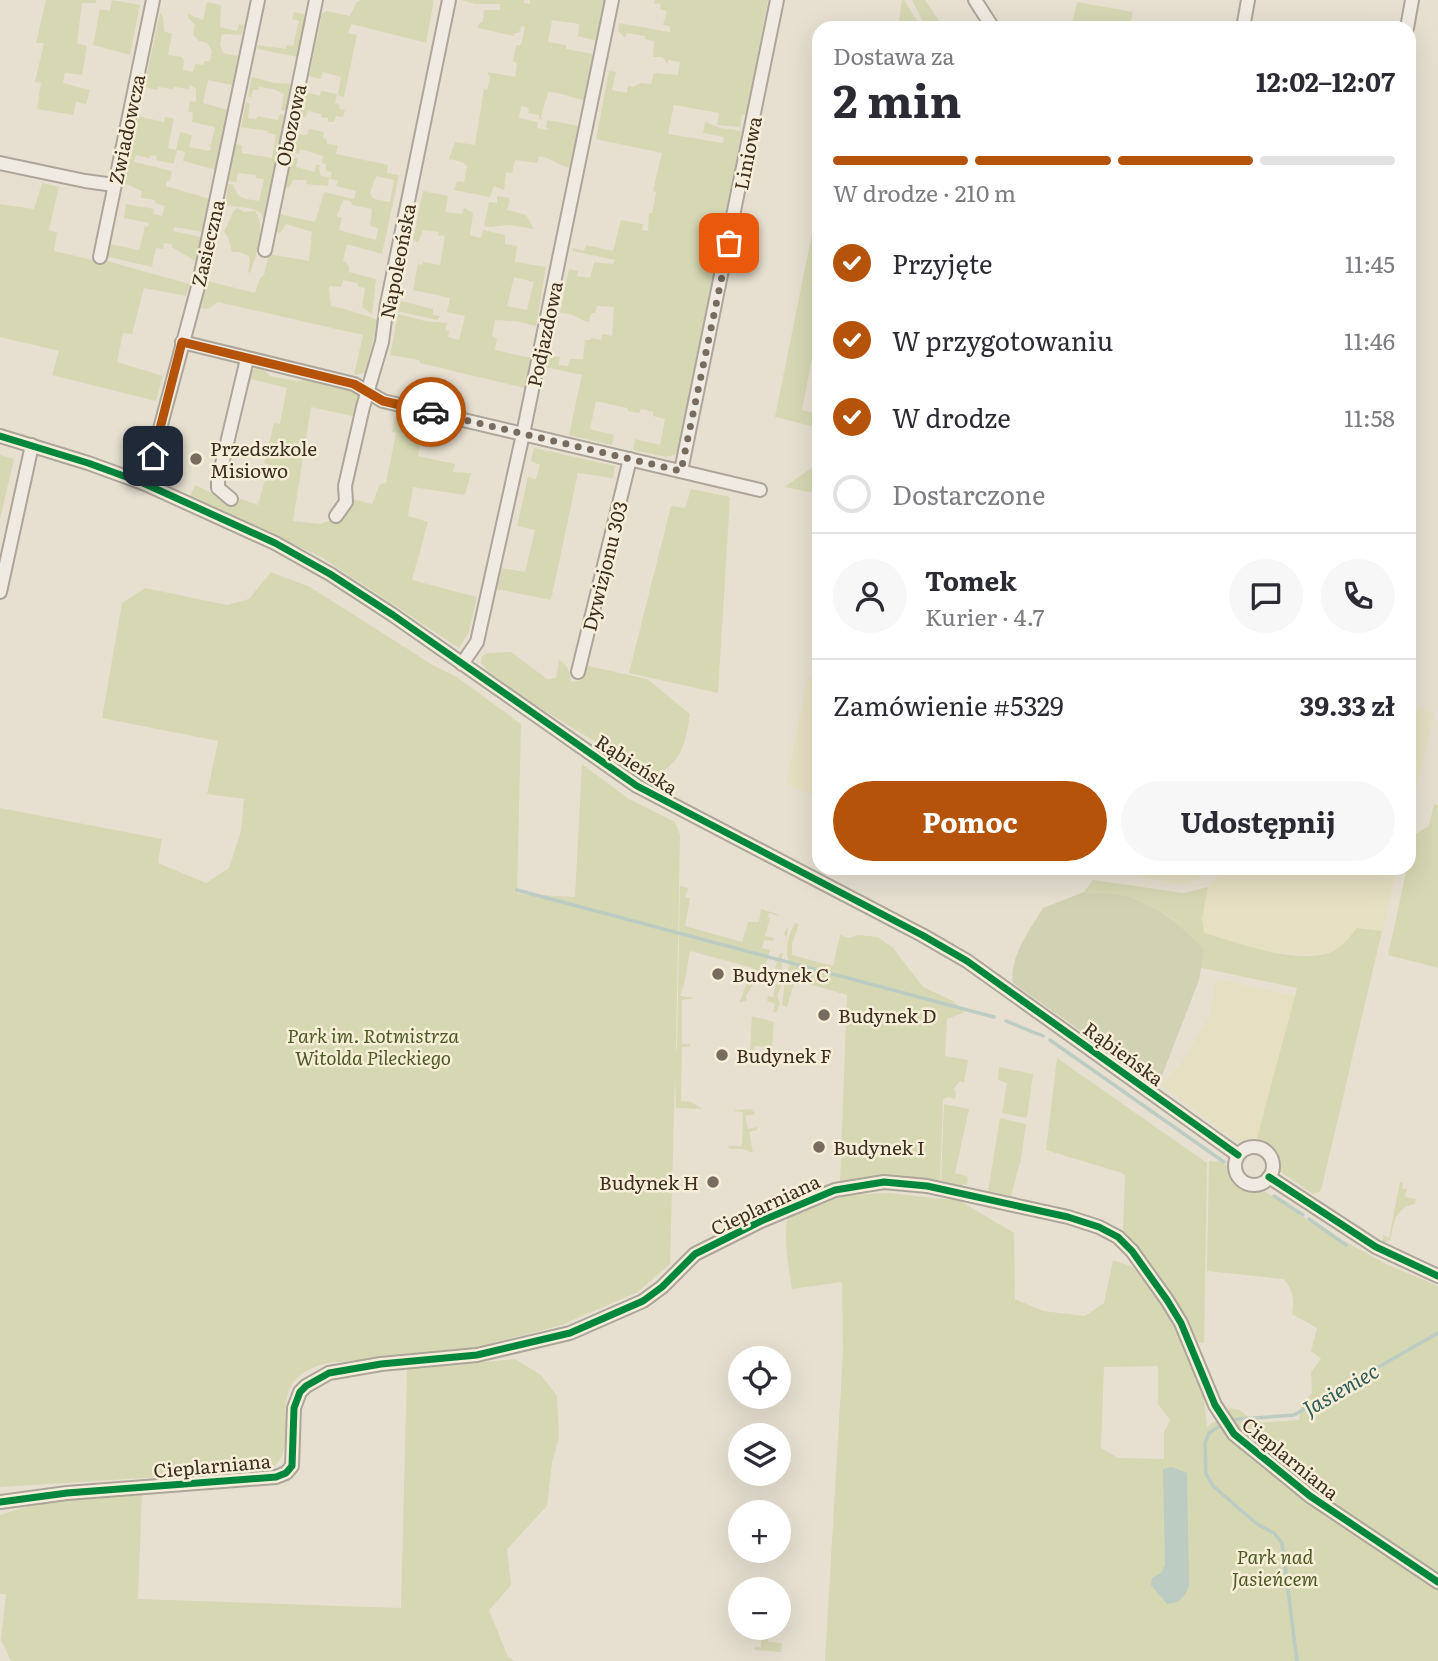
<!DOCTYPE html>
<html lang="pl">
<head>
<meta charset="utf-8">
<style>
  body { margin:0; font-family:Literata,serif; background:#f7f7f7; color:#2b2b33; height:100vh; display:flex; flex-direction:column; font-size:26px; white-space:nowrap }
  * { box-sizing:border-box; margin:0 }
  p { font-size:23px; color:#7c7c81 }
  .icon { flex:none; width:38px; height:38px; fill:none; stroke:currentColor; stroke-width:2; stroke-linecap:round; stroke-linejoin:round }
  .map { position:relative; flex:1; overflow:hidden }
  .side { position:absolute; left:812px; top:21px; width:604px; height:854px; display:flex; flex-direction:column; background:#fff; border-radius:21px; box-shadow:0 7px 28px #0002 }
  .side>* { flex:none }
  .fabs { position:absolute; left:728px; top:1346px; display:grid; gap:14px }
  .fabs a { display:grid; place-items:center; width:63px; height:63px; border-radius:50%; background:#fff; box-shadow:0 7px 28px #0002; font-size:35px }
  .pin { position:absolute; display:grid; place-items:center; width:60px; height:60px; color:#fff; margin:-30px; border-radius:14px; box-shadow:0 4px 10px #0006 }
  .courier { position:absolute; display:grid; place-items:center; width:70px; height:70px; margin:-35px; border:5px solid #b45309; border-radius:50%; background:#fff; color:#222; box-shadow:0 2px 9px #0007 }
  .overview em { font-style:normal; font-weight:700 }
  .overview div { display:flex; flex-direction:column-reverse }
  .overview { display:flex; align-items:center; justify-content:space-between; height:119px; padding:0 21px }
  h1 { font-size:46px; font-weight:700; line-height:52px }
  .bar { display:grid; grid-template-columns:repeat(4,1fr); gap:10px 7px; align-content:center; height:84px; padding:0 21px }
  .bar i { height:9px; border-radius:5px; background:#e1e1e2 }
  .bar .on { background:#b45309 }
  .bar p { grid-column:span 4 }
  .line { display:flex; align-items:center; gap:18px; padding:0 21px; border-top:2px solid #e1e1e2 }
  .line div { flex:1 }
  .round { display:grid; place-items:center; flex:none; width:74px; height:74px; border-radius:37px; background:#f7f7f7 }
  ol { padding:0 21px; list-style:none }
  li { display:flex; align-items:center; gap:21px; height:77px }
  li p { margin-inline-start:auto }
  li .icon { padding:7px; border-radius:50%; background:#b45309; color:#fff; stroke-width:4 }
  li:last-child { color:#7c7c81 }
  li i { width:38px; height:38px; border:4px solid #e1e1e2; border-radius:50% }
  .button { display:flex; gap:14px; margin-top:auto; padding:14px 21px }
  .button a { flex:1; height:80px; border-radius:42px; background:#b45309; color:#fff; font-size:28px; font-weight:700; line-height:80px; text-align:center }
  .button a+a { background:#f7f7f7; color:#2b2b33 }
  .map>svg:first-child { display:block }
  .farmland { fill:#e6dfc2 }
  .green { fill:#d6d7b3; fill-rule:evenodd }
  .cemetery { fill:#d1d1b3 }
  .water { fill:#bcccc2 }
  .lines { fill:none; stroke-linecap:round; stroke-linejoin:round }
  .stream { stroke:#bcccc2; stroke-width:3.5 }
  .minor-casing { stroke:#ada599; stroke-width:16 }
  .minor { stroke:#efebe3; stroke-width:12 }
  .cycleway-casing { stroke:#f7eed8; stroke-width:11 }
  .cycleway { stroke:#00873e; stroke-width:7 }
  .done { stroke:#786c5e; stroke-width:7; stroke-dasharray:0 12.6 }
  .route { stroke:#b45309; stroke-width:9 }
  .poi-dot { fill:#786c5e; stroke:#f7eed8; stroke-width:2.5 }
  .labels { text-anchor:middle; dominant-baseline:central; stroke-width:5; stroke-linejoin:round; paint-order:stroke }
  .street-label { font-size:19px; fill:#3d2e20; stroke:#f7eed8 }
  .poi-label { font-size:19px; fill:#3d2e20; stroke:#f7eed8; text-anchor:start }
  .park-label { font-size:19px; font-style:italic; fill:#4d5a26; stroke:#f7eed8 }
  .water-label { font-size:21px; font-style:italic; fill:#2f5d5a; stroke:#f7eed8 }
</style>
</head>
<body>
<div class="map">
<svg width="1438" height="1661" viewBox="0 0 1438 1661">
  <rect width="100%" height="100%" fill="#e7e0d1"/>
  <g class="farmland">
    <path d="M808 676 819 679V785L814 796 786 784Z"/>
    <path d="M1409 703 1434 714 1409 821Z"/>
    <path d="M1094 868H1207L1200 878 1183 885Z"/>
    <path d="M1220 868H1397L1382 931 1357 928 1345 943 1329 953 1301 955 1256 950 1204 933 1202 918 1208 887 1219 874Z"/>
    <path d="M1216 979 1295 996 1253 1153 1161 1085 1182 1062 1209 1017Z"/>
  </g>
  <g class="green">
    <path d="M46 0H96V3H82L77 43 87 46 82 75 65 73 63 83 90 90 86 104 76 102 73 115 37 109 41 83 35 82 44 43H36Z"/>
    <path d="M112 0 140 5 130 55 93 45 100 9 110 11Z"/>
    <path d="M361 0H434L426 43 351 24 348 33 357 35 344 97 338 95 341 77 323 72 321 79 309 76 322 14 326 11 350 16 356 3Z"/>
    <path d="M461 0H524V3L530 4V0H607L597 41 578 36 579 24 552 20 548 42 566 45V49L593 54 584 100C571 98 562 92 548 92L541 117 543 120 539 119V115L528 113 529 108 521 106 519 118 538 122 537 128 549 130 546 127 547 120 579 126 570 168C558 165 551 158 539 156L537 163 515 160 512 173 506 172 504 190 494 186 490 197 454 190 457 181 464 182 467 166 462 162 449 159 455 142 475 145 484 89 487 90 490 77 487 72 515 77 517 64 513 61 516 45H521L525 27 521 26 519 33H515L514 36 478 28 479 24 483 21 484 10H500V4H476Z"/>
    <path d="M655 0H768L746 115H742L740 127 717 125 719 113 674 105 668 134 723 143 724 137 703 133 705 122 720 128 742 131 677 454 666 457 633 450 635 439 660 445 665 419 653 416V412L641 409 639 413 628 411 627 408 596 401 590 429 614 435 612 445 569 435 582 375 545 367 551 355 560 357 559 365 568 366 570 359H583L585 340H590L591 338 601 340 602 334 612 336 614 307 597 306 595 313H591L589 322C577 319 574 313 560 313L569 269 578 271 577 276 590 278 594 262 613 264 615 260 573 251V248L584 251 586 245 613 251 621 220 643 224 642 230 648 231 649 213H652L656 192 653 191 662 153 596 139 609 71 616 72 612 90 627 93 628 86 633 87 640 83 651 84 654 73 678 75 680 62 668 60V64L662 57H653L654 41 645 39V36L627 33 625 38 618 31 619 23 670 32V26L663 25 667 11 660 9 661 4 654 3Z"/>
    <path d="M902 0H904L922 28H898Z"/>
    <path d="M912 0H925L944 28H926Z"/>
    <path d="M207 2 221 5 220 27 237 31 239 24 244 25 241 35 222 34 220 44 223 53 238 56 232 85 208 80 203 103 228 110 216 170 183 161 185 152 177 150 174 164 156 160 157 156 151 155 149 158 136 155 134 162 172 171 170 181H167L166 186 210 199 202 232 175 227 173 231 201 237 195 261 172 247V244L164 243 163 249 156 248 152 267 109 257 107 261 190 284 186 296 144 288 132 334 123 333 117 362 163 376 156 401 52 375 59 351 0 337V204L34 209 42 183 59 187 49 230 57 233 54 251 101 262 108 257 109 244 139 250 145 226 148 227 149 223 124 218 126 204 154 209 153 214 162 216 165 206 155 203V200L141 198 142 191 123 183 137 116 164 122 165 117 174 118 168 148 176 150 180 132 192 135 189 147 210 151 211 147 207 144 211 145 215 127 192 122 193 113 188 111 190 101 196 102V89L190 85 189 89 175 87 172 89 158 87 157 90 144 87 160 13 163 17 164 31 172 34 168 55 182 57 184 61 183 70 193 72 195 64 203 65 205 61H210L212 51 207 43 199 41 193 35 195 24 188 18V14L203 20Z"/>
    <path d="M1077 2 1133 12 1129 27 1131 28H1071Z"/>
    <path d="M294 12 308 15 298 57 257 49 258 45 286 49 287 45 293 46 299 21 292 19Z"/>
    <path d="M252 77 274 83 294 84 288 111 281 110 284 94 273 89 259 87 258 90H253L251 98 248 96Z"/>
    <path d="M321 91 337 94 335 103 339 104 340 109 345 110 343 117 336 116 334 122H328V118L321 117V114L308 111 306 117H300L305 92 320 96Z"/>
    <path d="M246 102 250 104 248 118 256 119 258 116 278 120 280 114 285 116 279 159 264 227 262 214 254 209 226 205 228 184H233C237 199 245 199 259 201L264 179 256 178V175L238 173 236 182 229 181 235 144 242 145V153L272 158 276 135 268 133V131L241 127Z"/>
    <path d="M309 129 324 132 323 138 327 140V144L338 145 336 154 388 165 387 173 399 175 382 254 347 244 343 260 349 266V272L376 279 372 314 362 307 365 288 359 287 357 283 343 280 341 287 329 286 331 306C347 309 362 314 378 320L365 373 354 375 363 335 218 302 208 309 201 308 207 281 255 293 260 278 264 275 269 254 309 261 312 232 286 224 280 233 277 232 280 214 315 222 324 192 354 199 356 191 336 186 338 181 330 179 332 172 326 171V164L322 163 323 156 300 149 299 154 292 152 294 134 307 135ZM376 176 394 180 390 202 374 199 370 193ZM343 200 351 201 352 205 372 209 370 226 378 228 376 240 339 230 342 218 337 216Z"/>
    <path d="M291 157 298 158 296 167 315 172 316 165H320L319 169 321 176 329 177 328 186 306 184 307 180H293L289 188 285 187Z"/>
    <path d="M423 191 448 196 445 212 462 214 464 208 473 213 470 235 481 238 483 230 505 235V244L517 246 515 262 546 267 536 326 515 321 495 320 492 336 497 338 495 350 531 358 525 388 420 363 419 360 390 355 398 314 425 321 447 323 445 330 449 331 448 337 459 340 465 316 447 312 450 298 413 290 418 264 423 265V262L440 265 445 236 438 235 439 232 423 230 418 242 413 240ZM514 277 534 282 527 310 507 306Z"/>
    <path d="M497 196 510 198 507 210 526 215 534 229 509 225 490 227 484 226 489 202 497 203Z"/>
    <path d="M818 204 819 323 802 410 819 414V428L775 417Z"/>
    <path d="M237 208 244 212 255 211C267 226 256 256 250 273L248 272 250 259 249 256 240 252H232L228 237 224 232 233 212Z"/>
    <path d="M401 301 433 309V315L440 316 437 320 398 311Z"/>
    <path d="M256 368 263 369 270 376 296 381 309 379 353 389 360 395 356 417 311 407 293 521 320 524 346 515 352 499 372 504 380 484 386 483 396 433 392 432 396 413 415 418 409 436 420 443 418 456 455 464 453 472 471 473 465 495 413 487 408 516 428 522 412 580 477 597 469 632 459 648 321 557 190 496 195 485 226 500 232 496 258 505 269 465 264 463 274 423 280 424 287 388 251 379 247 393 244 392 250 371Z"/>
    <path d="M534 448 615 466 613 478 578 473 551 600 497 589 502 568 525 572 535 530 517 526 528 477 536 479 540 465 531 461Z"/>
    <path d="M0 455 14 459 0 519Z"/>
    <path d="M819 463V501L814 493 784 487Z"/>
    <path d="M691 489 730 497 718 693 629 673 671 506 685 508Z"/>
    <path d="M271 572 310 587 436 667 457 677 521 724 517 894 575 897 582 764 629 799 675 822 680 835 676 1047 674 1050 677 1048 680 886 688 888 685 897 690 898 685 926 742 942 748 922H759L761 909 777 914 778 916 769 913 768 917 770 918 765 936 774 938 773 941 764 940 762 948 770 950 764 972 760 973 746 996 747 1000 739 1003 753 968 690 951 685 980 680 996 695 998 682 1000V1044H690V1046L682 1047 681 1101 691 1102 703 1109 676 1108 675 1077 670 1264 638 1292 559 1326 469 1349 327 1363C255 1381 308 1439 271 1470L0 1487V808L162 839 158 863 206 883 229 868 241 831 244 799 207 794 218 741 102 718 122 603 145 588 227 605 249 599Z"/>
    <path d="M511 652 547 679 556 678 559 660C568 665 570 672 571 682L581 680 588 666 647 679 690 714C685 745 683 761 653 777L540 708 489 672 481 663 482 656 487 653Z"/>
    <path d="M1434 804 1438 805V968L1388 955 1407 868H1409L1414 835 1429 826Z"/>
    <path d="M1093 880 1184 893 1208 887 1202 918 1204 933C1240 943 1291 964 1329 953 1341 949 1349 938 1357 928L1382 931 1321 1191 1313 1194 1253 1153 1297 988 1197 967 1203 949C1183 923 1149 901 1117 894 1106 892 1095 893 1084 892Z"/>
    <path d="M795 923 799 924 792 944V955L833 966 840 935 849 938 858 935 878 937 893 948 923 987 953 1001 965 1012 947 1019 945 1056 968 1060 964 1082 960 1081 954 1088 956 1093 955 1100 950 1097 943 1099 940 1183C902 1171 878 1176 840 1183L847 995 795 980 787 1007 782 1005 786 972 790 964C784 951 788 935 795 923Z"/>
    <path d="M787 927 788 928C787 939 782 953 782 963 782 978 785 981 777 996L780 1003 776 1013 773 1012 775 1004 767 1001 768 996 773 997 776 984 779 985 783 972 775 969 779 954 783 953 787 937 784 934Z"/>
    <path d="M752 1016 774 1022 772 1047 755 1046 754 1050H750Z"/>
    <path d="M1057 1058 1207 1163 1204 1343 1197 1342C1180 1300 1152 1265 1123 1231L1125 1176 1122 1173 1046 1150Z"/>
    <path d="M999 1067 1033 1074 1027 1118 1002 1113 1007 1083 998 1080Z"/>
    <path d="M944 1104 969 1109 955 1173 968 1177 967 1185 963 1184 962 1187 941 1182Z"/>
    <path d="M751 1109 755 1114 745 1116 748 1129 757 1127V1130L749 1132 753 1153 743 1149H729L728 1146H742L743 1112 734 1111 735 1110Z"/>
    <path d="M1000 1118 1026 1124 1021 1159 1011 1196 988 1191Z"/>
    <path d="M1209 1161 1221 1162 1312 1223 1386 1264 1438 1286V1661H825L843 1353 842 1282 792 1289C788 1265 784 1242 787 1218L846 1195 890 1193 960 1201 1014 1233 1015 1299 1043 1311 1085 1316 1104 1303 1113 1260 1133 1267 1160 1302 1178 1334 1204 1398 1207 1427 1218 1419 1226 1430 1229 1408 1240 1410 1256 1423 1299 1420 1301 1404 1312 1393 1311 1372 1321 1359 1311 1351 1317 1328 1292 1314C1294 1300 1294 1290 1283 1279L1207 1271ZM1158 1366V1404L1170 1420 1164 1432V1459L1118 1458 1101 1448 1104 1367Z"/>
    <path d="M1400 1182 1403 1183 1402 1188 1407 1189 1405 1197 1416 1199 1415 1204C1395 1207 1394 1223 1390 1240L1383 1244V1235L1389 1238Z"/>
    <path d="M515 1359 541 1375 557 1396 559 1439 552 1462 547 1506 507 1549 511 1585 489 1610 508 1657 515 1661H11L1 1640 6 1594H0V1515L35 1504 142 1491 138 1599 401 1608 407 1369Z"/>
    <path d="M756 1628H769L768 1642 782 1643 781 1652 755 1650V1647H761V1636H756Z"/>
  </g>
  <path class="cemetery" d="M1084 892C1095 893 1107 892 1117 894 1150 901 1183 924 1204 950L1199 980 1158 1086 1013 983C1009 956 1030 930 1043 908Z"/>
  <path class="water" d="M1172 1467 1187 1473 1189 1586C1184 1598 1180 1603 1167 1604L1151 1585 1152 1578 1162 1572 1165 1564 1163 1469Z"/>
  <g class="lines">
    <g class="stream">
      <path d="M517 890 994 1017"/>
      <path d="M1006 1021 1043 1036"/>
      <path d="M1050 1040 1224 1162"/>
      <path d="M1274 1196 1303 1215"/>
      <path d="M1309 1219 1346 1245"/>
      <path d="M1229 1420 1294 1415 1438 1333"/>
      <path d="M1223 1424 1209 1433 1205 1443 1206 1474 1213 1486 1257 1524 1274 1533 1282 1543 1297 1661"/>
    </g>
    <defs>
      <g id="minor">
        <path d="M975 0 993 28"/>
        <path d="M1243 28 1248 0"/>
        <path d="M1407 28 1412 0"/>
        <path d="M0 163 85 181 114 185"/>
        <path d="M265 250 316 0"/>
        <path d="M100 257 153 0"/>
        <path d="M182 342 354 384 383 401 760 490"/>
        <path d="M0 436 88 463 143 483 275 543 330 574 393 615 637 786 922 935 967 961 1238 1155"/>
        <path d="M681 471 777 0"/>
        <path d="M143 483 154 451 199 283 258 0"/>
        <path d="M231 499 218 488V481L247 359"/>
        <path d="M336 516 346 502 345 486 363 407 382 342 387 304 449 0"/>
        <path d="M0 592 32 445"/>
        <path d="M462 664 477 642 523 434 612 0"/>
        <path d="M578 672 630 459"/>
        <circle cx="1254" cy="1166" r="19"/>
        <path d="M1269 1177 1376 1247 1438 1276"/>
        <path d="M0 1502 67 1493 276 1477 286 1473 292 1466 294 1408 300 1392 306 1386 329 1373 381 1364 477 1355 570 1333 643 1301 662 1287 695 1254 761 1221 835 1190 884 1182 927 1186 1068 1217 1099 1227 1118 1237 1132 1251 1167 1300 1181 1323 1215 1405 1234 1434 1310 1496 1438 1582"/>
      </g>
    </defs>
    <use href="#minor" class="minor-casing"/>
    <use href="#minor" class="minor"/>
    <defs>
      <g id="cycleway">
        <path d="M0 436 88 463 143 483 275 543 330 574 393 615 637 786 922 935 967 961 1238 1155"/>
        <path d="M1269 1177 1376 1247 1438 1276"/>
        <path d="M0 1502 67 1493 276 1477 286 1473 292 1466 294 1408 300 1392 306 1386 329 1373 381 1364 477 1355 570 1333 643 1301 662 1287 695 1254 761 1221 835 1190 884 1182 927 1186 1068 1217 1099 1227 1118 1237 1132 1251 1167 1300 1181 1323 1215 1405 1234 1434 1310 1496 1438 1582"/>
      </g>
    </defs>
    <use href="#cycleway" class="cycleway-casing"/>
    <use href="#cycleway" class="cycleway"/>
  </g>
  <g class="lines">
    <path class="done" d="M431 412 681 471 729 243"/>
    <path class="route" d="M153 456 182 342 354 384 383 401 431 412"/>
  </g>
  <g class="poi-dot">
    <circle cx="196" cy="459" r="7"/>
    <circle cx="718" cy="974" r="7"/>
    <circle cx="824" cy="1015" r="7"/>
    <circle cx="722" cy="1055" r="7"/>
    <circle cx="819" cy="1147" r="7"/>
    <circle cx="713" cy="1182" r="7"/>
  </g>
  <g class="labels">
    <g class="street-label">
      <text transform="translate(290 125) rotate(-78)">Obozowa</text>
      <text transform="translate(126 129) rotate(-78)">Zwiadowcza</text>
      <text transform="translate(747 153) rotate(-79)">Liniowa</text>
      <text transform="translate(207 243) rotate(-77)">Zasieczna</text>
      <text transform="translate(397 261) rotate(-79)">Napoleońska</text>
      <text transform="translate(544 334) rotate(-78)">Podjazdowa</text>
      <text transform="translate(604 566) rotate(-76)">Dywizjonu 303</text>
      <text transform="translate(637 764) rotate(33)">Rąbieńska</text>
      <text transform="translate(1124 1053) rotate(36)">Rąbieńska</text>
      <text transform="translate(765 1204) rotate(-25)">Cieplarniana</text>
      <text transform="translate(1291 1458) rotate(39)">Cieplarniana</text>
      <text transform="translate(212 1465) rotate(-5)">Cieplarniana</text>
    </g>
    <g class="poi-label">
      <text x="210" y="448">Przedszkole<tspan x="210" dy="22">Misiowo</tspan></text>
      <text x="732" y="974">Budynek C</text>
      <text x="838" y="1015">Budynek D</text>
      <text x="736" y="1055">Budynek F</text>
      <text x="833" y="1147">Budynek I</text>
      <text x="699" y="1182" text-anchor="end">Budynek H</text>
    </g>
    <g class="park-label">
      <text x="373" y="1035">Park im. Rotmistrza<tspan x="373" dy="22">Witolda Pileckiego</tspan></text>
      <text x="1275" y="1556">Park nad<tspan x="1275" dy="22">Jasieńcem</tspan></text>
    </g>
    <g class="water-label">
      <text transform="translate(1340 1388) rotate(-30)">Jasieniec</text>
    </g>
  </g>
</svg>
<div class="fabs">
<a><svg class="icon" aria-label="locate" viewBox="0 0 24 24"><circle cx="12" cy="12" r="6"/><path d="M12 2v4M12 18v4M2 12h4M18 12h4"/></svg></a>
<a><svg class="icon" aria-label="layers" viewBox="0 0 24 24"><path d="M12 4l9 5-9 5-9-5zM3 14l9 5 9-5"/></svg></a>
<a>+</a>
<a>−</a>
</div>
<div class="pin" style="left:729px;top:243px;background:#ea580c"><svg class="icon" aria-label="bag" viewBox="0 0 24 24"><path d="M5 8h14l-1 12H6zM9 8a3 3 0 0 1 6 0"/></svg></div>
<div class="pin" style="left:153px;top:456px;background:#1f2937"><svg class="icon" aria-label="home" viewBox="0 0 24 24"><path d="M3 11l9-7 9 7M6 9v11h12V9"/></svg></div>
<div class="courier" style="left:431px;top:412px"><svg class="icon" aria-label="car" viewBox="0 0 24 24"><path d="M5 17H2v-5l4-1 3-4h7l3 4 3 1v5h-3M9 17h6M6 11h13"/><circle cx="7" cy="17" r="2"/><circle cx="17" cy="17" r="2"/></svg></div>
<section class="side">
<div class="overview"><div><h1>2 min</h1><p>Dostawa za</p></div><em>12:02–12:07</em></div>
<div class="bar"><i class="on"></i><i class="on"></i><i class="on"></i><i></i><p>W drodze · 210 m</p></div>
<ol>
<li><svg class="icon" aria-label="check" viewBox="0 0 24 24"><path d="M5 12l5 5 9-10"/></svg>Przyjęte<p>11:45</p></li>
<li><svg class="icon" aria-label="check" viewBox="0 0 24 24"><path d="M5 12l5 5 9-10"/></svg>W przygotowaniu<p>11:46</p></li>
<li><svg class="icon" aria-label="check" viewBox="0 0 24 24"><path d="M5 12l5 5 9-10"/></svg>W drodze<p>11:58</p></li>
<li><i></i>Dostarczone</li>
</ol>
<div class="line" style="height:126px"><a class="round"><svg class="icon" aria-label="person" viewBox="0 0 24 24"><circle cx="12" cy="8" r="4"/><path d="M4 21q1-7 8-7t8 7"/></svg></a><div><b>Tomek</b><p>Kurier · 4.7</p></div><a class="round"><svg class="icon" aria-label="chat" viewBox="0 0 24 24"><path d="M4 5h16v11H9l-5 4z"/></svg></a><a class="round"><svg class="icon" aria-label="phone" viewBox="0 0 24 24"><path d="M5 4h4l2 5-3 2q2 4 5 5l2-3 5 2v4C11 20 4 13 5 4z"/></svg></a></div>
<div class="line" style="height:91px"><div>Zamówienie #5329</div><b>39.33 zł</b></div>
<div class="button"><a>Pomoc</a><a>Udostępnij</a></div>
</section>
</div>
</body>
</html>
